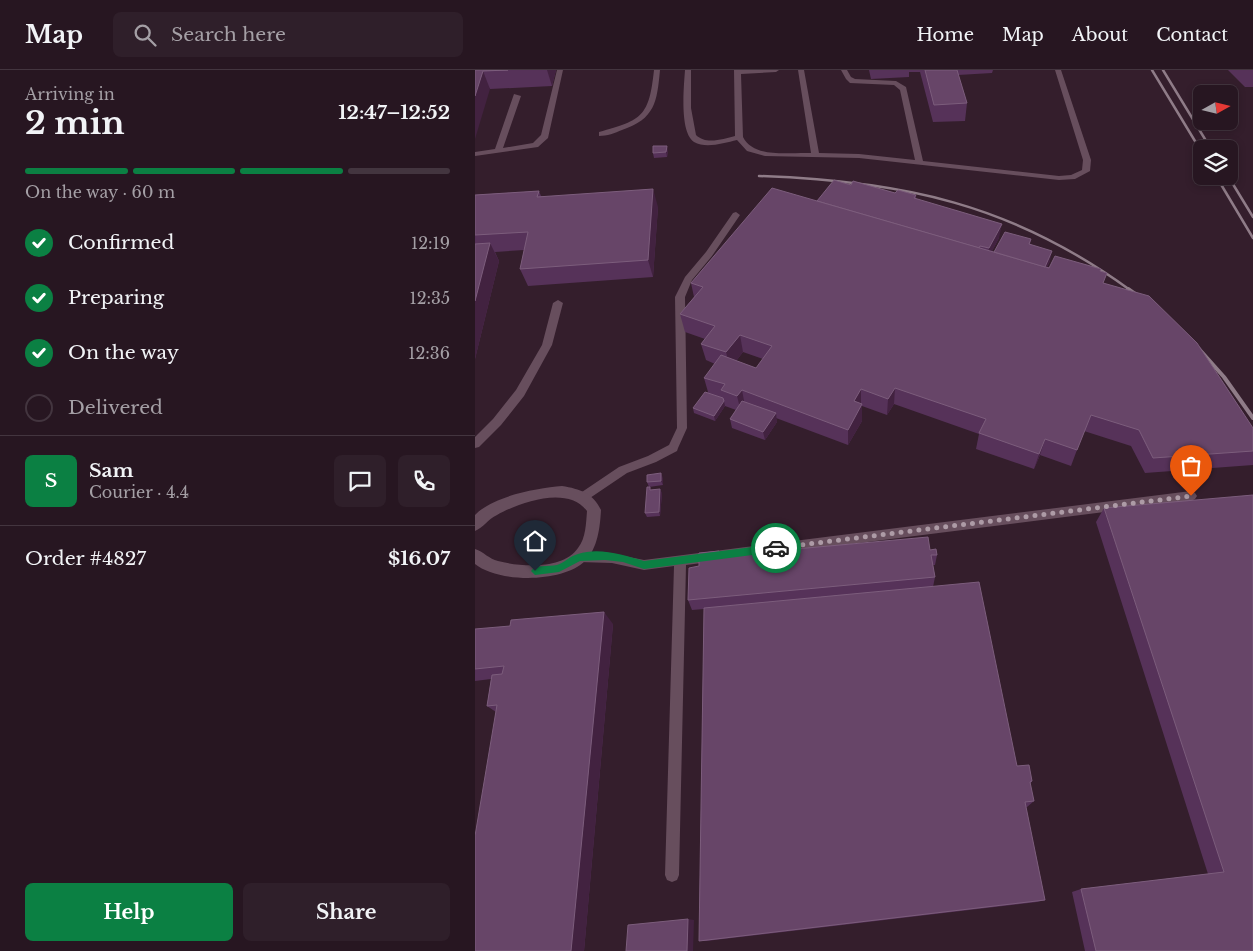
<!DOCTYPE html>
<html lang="en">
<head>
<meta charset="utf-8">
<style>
  body { margin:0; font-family:"Libre Baskerville",serif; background:#2f1f2a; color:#f1f3f6; height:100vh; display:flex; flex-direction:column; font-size:19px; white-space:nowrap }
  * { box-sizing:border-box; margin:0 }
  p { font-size:16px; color:#a49fa5 }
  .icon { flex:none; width:28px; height:28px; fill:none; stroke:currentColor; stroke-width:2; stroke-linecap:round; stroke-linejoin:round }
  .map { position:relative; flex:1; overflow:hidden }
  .panel { display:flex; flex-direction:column; background:#271621; width:475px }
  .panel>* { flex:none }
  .needle { width:32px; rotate:82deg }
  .tools { position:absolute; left:718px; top:15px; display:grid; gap:10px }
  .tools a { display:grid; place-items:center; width:45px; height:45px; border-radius:8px; background:#271621; box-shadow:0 2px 8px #0003,0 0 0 1px #43353f; font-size:25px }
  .pin { position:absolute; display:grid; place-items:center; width:42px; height:42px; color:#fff; margin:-51px -21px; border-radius:50% 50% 50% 0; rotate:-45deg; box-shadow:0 0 5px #0007 }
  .pin .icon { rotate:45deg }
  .courier { position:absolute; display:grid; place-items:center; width:50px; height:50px; margin:-25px; border:4px solid #0b8043; border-radius:50%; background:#fff; color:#222; box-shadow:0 1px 6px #0007 }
  .head em { font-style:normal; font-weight:700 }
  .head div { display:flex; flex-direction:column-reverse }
  .head { display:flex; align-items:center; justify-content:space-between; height:85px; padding:0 25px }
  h1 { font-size:32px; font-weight:700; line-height:38px }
  .bar { display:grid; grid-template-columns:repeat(4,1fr); gap:8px 5px; align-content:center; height:60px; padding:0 25px }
  .bar i { height:6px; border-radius:4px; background:#43353f }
  .bar .selected { background:#0b8043 }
  .bar p { grid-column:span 4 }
  .line { display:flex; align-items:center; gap:12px; padding:0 25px; border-top:1px solid #43353f }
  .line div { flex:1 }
  .round { display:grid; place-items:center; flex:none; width:52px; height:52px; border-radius:8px; background:#2f1f2a }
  ol { padding:0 25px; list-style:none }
  li { display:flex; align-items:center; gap:15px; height:55px }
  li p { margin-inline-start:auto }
  li .icon { padding:5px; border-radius:50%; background:#0b8043; color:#fff; stroke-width:4 }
  li:last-child { color:#a49fa5 }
  li i { width:28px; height:28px; border:2px solid #43353f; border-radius:50% }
  .action { display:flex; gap:10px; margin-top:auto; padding:10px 25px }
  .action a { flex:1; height:58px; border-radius:8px; background:#0b8043; color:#fff; font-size:20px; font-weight:700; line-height:58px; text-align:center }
  .action a+a { background:#2f1f2a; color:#f1f3f6 }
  header { display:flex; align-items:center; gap:30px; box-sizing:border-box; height:70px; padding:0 25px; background:#271621; border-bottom:1px solid #43353f }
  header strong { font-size:24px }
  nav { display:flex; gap:28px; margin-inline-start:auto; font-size:18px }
  .search { width:350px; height:45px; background:#2f1f2a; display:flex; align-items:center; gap:12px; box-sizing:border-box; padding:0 18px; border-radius:8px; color:#a49fa5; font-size:19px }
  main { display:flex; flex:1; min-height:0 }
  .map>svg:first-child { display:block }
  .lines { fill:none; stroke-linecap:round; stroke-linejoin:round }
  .service { fill:#674e5d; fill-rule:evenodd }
  .minor { fill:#674e5d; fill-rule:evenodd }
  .rail-far1 { stroke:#8f7c88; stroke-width:2.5 }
  .rail { stroke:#8f7c88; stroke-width:4 }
  .wall { fill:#563259; fill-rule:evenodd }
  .shaded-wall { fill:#422240 }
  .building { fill:#674568; stroke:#7c5d7c }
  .route { fill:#0b8043 }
  .done { stroke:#ad9ba6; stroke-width:5; stroke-dasharray:0 9 }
</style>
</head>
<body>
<header>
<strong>Map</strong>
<div class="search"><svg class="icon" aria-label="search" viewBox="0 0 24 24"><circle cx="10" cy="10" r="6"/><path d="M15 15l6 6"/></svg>Search here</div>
<nav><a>Home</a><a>Map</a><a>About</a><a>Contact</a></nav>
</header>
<main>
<section class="panel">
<div class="head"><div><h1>2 min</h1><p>Arriving in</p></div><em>12:47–12:52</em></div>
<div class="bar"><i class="selected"></i><i class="selected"></i><i class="selected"></i><i></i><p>On the way · 60 m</p></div>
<ol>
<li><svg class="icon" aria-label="check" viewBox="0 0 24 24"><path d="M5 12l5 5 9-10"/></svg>Confirmed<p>12:19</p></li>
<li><svg class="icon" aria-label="check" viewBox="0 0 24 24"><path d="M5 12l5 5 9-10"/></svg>Preparing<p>12:35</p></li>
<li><svg class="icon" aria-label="check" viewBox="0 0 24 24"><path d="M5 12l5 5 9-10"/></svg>On the way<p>12:36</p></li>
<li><i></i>Delivered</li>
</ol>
<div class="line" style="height:90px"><b class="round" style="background:#0b8043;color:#fff">S</b><div><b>Sam</b><p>Courier · 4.4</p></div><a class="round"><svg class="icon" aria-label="chat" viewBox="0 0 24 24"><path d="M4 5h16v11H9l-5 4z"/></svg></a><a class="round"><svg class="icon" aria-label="phone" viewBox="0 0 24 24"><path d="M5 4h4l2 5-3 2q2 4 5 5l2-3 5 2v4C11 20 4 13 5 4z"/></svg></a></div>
<div class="line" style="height:65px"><div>Order #4827</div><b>$16.07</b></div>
<div class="action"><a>Help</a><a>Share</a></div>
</section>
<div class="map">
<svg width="778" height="881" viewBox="0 0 778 881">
  <rect width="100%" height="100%" fill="#341e2c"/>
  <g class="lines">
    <g class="service">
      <path d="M82 0H88L73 68 63 77 0 86V82L20 79 39 24 46 26 28 78 58 73 66 65Z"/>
      <path d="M179 0H185C182 32 180 49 147 60 140 63 132 66 124 66V62C168 50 174 46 179 0Z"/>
      <path d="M210 0H216V38L221 65C231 75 248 69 260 66L259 0H304L301 2 266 4 268 67C279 89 315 82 336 83L323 0H329L344 83 384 84 440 90 425 20 419 15 375 13 371 9 366 0H372L376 7 380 9 421 11 431 17 448 91 584 106 596 105 607 100 608 90 580 0H586L616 90 615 101 600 109 584 110 384 88 290 86 272 81 262 70C249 73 231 79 219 72 204 62 209 16 210 0Z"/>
      <path d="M261 142 265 145 237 186 217 210 210 227 212 358 203 378 202 381 181 392 152 403 112 430H104L102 427 104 424 144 397 173 386 194 375 202 358 200 227 210 207 231 182 258 143Z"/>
      <path d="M83 230 88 233 77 275 49 326 26 355 4 377 0 378V367L18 349 41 320 67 275 78 233Z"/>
      <path d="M716 421 720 423 722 426 720 429 716 431 211 495 204 805 202 810 197 812 192 810 190 805 199 496 169 500 137 493 104 492 100 491 98 487 100 483 129 482 169 490Z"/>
    </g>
    <path class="minor" d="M87 416C105 419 118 423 126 440 125 457 123 478 110 491 88 513 23 513 0 494V479C9 482 14 489 23 491 46 497 88 500 103 478 111 468 111 453 112 441 93 415 45 432 22 445 13 449 8 458 0 461V445C18 426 62 418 87 416Z"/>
    <g class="rail-far1">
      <path d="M677 0 726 81"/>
      <path d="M688 0 736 79"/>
      <path d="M284 106C428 111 537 134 655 220"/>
      <path d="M741 106 778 168"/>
      <path d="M753 106 778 147"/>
    </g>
    <g class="rail">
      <path d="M653 219 670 231"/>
      <path d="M724 279 749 307 778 348"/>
    </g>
  </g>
  <g class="wall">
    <path d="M0 0H81L77 16 15 19Z"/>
    <path d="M394 0H518L517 3 483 5 492 33 490 51 458 52 445 2H434V7L396 9Z"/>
    <path d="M753 0H778V17H770Z"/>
    <path d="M193 81 192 87 179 88 178 83Z"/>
    <path d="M376 115 420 123 441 125V129L524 168 517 181 519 182 556 169 555 174 575 191 572 197 625 201 628 213 778 358V395L670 403 656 376 609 361 596 396 565 385 559 399 501 379 504 364 419 334 412 345 387 336V351L373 375 301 348 302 352 290 370 257 358 255 349 261 340 250 336 240 351 219 343 218 338 233 322 229 308 240 294 231 290 226 274 230 269 210 262 205 244 219 227 216 213 342 131ZM268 282 288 289 281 298 261 291Z"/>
    <path d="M64 121 66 126 183 137 178 207 53 216 45 199 49 180 20 182 24 191 0 289V125Z"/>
    <path d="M188 408V415L174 417 172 412Z"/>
    <path d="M176 420 187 423 185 446 172 447 170 443Z"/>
    <path d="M629 438 778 881H610L597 822 606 819 733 804 621 452Z"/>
    <path d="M455 480 462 485 460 495H458L460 507 458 517 542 696 557 711 555 714 559 731 552 737H551L570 830 562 832 231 871H224L229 539 217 540 213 530 224 496 244 481 246 486Z"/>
    <path d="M138 554 109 881H0L21 642 12 636 16 609 0 611V559Z"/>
  </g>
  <g class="shaded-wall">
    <path d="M72 0H81L77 16Z"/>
    <path d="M8 1 15 19 0 69V26Z"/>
    <path d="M192 76 193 81 192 87 191 82Z"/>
    <path d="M178 119 183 137 178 207 173 190Z"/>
    <path d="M527 154 524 168 511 192 514 178Z"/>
    <path d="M15 173 24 191 0 289V231Z"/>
    <path d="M577 181 575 191 565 210 568 201Z"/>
    <path d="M265 265 268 282 255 299 251 282Z"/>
    <path d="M420 318 419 334 412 345 413 329Z"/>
    <path d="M386 319V336L379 331Z"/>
    <path d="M267 320 270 336 266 342 262 326Z"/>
    <path d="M249 331 250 336 240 351 239 346Z"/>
    <path d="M387 334V351L373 375V360Z"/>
    <path d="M301 343 302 352 290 370 288 362Z"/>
    <path d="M570 369 565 385 559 399 564 384Z"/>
    <path d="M186 403 188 408V415L186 411Z"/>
    <path d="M185 419 187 423 185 446 184 442Z"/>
    <path d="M129 542 138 554 109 881H96Z"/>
    <path d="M213 849 219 850 218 881H212Z"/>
  </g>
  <g class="building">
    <path d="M0 0H33L8 1 0 26Z"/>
    <path d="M450 0H482L492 33 459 35Z"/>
    <path d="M178 76H192L191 82 178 83Z"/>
    <path d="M359 110 376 115 378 111 420 123 423 120 441 125 439 128 527 154 514 178 505 176 504 178 342 131Z"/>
    <path d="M297 118 574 198 580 186 626 199 625 201 632 203 628 213 674 226 722 273 778 358V381L678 388 664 360 616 345 602 380 570 369 564 384 504 363 511 349 420 318 413 329 386 319 379 331 387 334 373 360 267 320 262 326 246 320 250 314 229 308 246 285 281 298 297 276 265 265 251 282 226 274 240 256 205 244 228 217 216 213Z"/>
    <path d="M178 119 173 190 45 199 53 162 0 165V125L64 121 62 127Z"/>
    <path d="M530 162 556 169 554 174 577 181 570 197 519 182Z"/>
    <path d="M15 173 0 231V174Z"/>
    <path d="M230 322 248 328 249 331 239 346 218 338Z"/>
    <path d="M267 331 301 343 288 362 255 349Z"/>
    <path d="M186 403V411L172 412V405Z"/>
    <path d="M172 417H175V420L185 419 184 442 170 443Z"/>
    <path d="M778 425V881H621L606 819 749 802 629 438Z"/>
    <path d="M453 467 455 480 461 479 462 485H456L460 507 213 530 214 498 224 496V483L244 481V486Z"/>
    <path d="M504 512 542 696 554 695 557 711 555 712 559 731 550 732 570 830 224 871 229 538Z"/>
    <path d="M129 542 96 881H0V766L22 635 12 636 17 605 27 604 29 596 0 599V559L35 556 36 550Z"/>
    <path d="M213 849 212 881H151L153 855Z"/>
  </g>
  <path class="route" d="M301 474 305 478 301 482 169 499 148 492 130 490 105 491 84 502 60 505 56 501C61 494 73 497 82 495 89 493 95 486 103 484 124 477 149 485 169 491Z"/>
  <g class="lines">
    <path class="done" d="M301 478 716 426"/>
  </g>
</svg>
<div class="tools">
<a><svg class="needle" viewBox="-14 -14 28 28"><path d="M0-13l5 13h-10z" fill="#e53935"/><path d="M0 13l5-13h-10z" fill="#a49fa5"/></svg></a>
<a><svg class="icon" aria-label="layers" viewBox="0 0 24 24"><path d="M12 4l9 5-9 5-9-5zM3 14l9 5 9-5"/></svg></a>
</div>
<div class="pin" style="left:716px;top:426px;background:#ea580c"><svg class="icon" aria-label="bag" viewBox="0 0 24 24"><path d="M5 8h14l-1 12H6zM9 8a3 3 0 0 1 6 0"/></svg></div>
<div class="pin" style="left:60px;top:501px;background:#1f2937"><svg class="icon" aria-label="home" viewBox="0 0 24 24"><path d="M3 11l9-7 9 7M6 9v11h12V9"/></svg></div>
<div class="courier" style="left:301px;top:478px"><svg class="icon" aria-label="car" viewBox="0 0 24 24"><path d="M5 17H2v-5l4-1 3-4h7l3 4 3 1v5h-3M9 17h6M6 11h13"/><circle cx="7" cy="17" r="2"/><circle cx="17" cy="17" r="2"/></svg></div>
</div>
</main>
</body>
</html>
